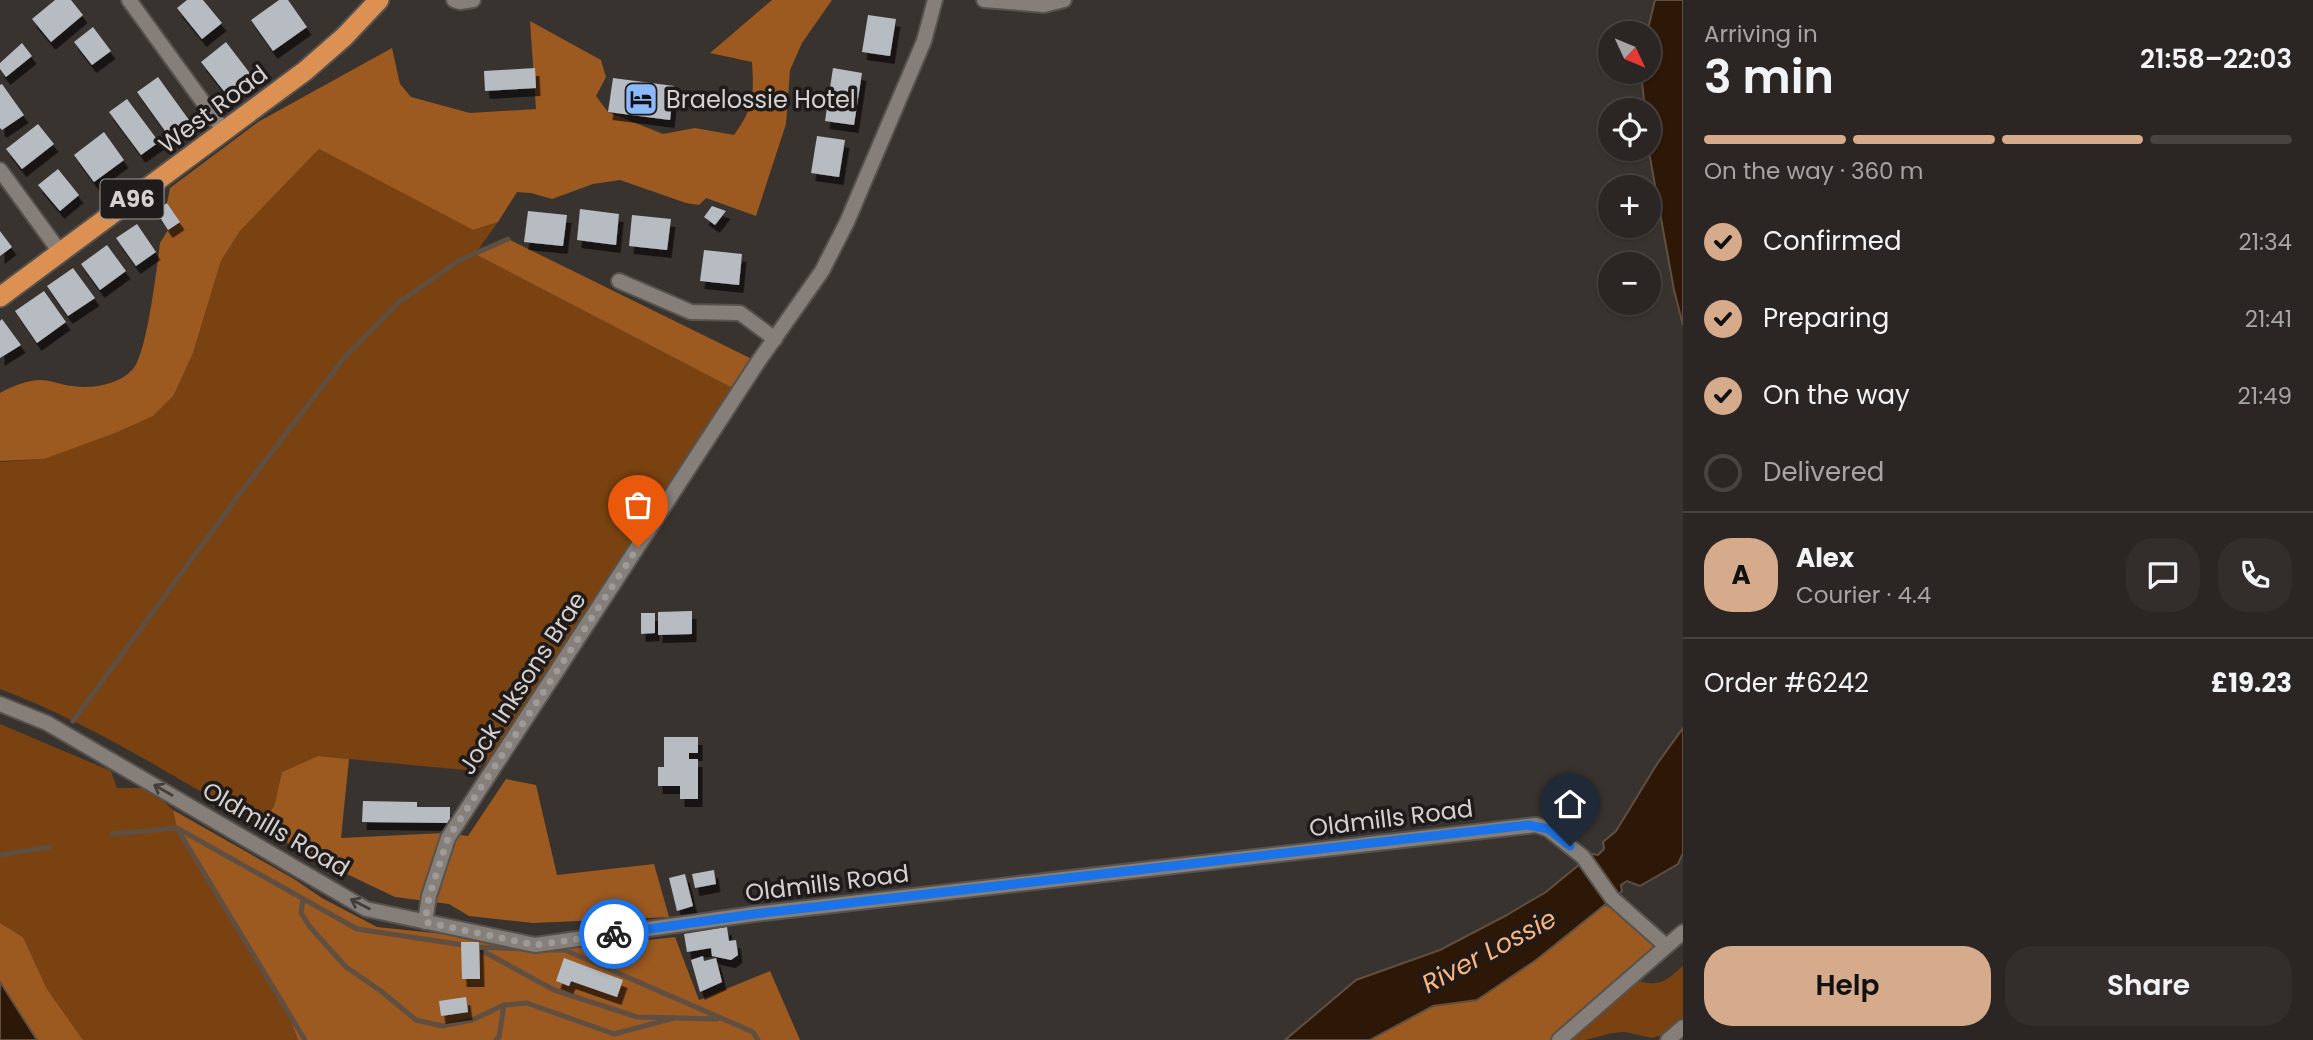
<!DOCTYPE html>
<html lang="en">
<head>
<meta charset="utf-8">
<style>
  body { margin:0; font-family:Poppins,sans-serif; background:#332e2b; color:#f1f3f6; height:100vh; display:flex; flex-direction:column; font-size:26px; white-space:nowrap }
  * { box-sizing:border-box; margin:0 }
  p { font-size:23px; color:#a6a5a6 }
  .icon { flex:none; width:38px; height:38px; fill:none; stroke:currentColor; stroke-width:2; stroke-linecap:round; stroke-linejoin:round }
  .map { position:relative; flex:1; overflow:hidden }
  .drawer { display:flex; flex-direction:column; background:#2b2623; width:630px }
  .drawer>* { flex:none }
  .needle { width:46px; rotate:134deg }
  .controls { position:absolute; left:1598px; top:21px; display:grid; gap:14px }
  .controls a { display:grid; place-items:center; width:63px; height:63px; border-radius:50%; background:#2b2623; box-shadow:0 2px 5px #0004,0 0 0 2px #474341; font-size:35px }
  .pin { position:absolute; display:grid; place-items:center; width:60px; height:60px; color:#fff; margin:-72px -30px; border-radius:50% 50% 50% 0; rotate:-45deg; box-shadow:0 0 7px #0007 }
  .pin .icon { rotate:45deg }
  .courier { position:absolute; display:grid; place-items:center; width:70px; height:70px; margin:-35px; border:5px solid #1a73e8; border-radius:50%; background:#fff; color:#222; box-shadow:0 2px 9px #0007 }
  .summary em { font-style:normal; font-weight:600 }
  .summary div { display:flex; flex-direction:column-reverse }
  .summary { display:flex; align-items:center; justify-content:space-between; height:119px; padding:0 21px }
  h1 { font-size:46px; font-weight:600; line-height:52px }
  .bar { display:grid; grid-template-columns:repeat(4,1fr); gap:10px 7px; align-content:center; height:84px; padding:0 21px }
  .bar i { height:9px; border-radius:5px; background:#474341 }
  .bar .on { background:#d6ab8b }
  .bar p { grid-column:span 4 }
  .line { display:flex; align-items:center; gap:18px; padding:0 21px; border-top:2px solid #474341 }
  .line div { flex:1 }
  .round { display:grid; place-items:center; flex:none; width:74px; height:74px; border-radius:28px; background:#332e2b }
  ol { padding:0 21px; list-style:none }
  li { display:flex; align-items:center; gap:21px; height:77px }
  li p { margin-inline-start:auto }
  li .icon { padding:7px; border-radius:50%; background:#d6ab8b; color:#111; stroke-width:4 }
  li:last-child { color:#a6a5a6 }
  li i { width:38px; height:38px; border:4px solid #474341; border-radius:50% }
  .button { display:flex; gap:14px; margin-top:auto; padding:14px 21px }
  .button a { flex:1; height:80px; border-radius:28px; background:#d6ab8b; color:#111; font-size:28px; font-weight:600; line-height:80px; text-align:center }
  .button a+a { background:#332e2b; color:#f1f3f6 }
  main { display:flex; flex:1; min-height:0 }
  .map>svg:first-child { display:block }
  .green { fill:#794210 }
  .forest { fill:#9c5920 }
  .water { fill:#2d1706; stroke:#5f4f42; stroke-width:2 }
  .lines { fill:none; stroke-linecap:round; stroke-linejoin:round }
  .stream { stroke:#5f4f42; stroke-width:5 }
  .building { fill:#b7bbc2; filter:url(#shadow) }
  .minor-casing { stroke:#56524e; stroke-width:18 }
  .tertiary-casing { stroke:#56524e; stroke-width:18 }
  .trunk-casing { stroke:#56524e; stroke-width:23 }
  .minor { stroke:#857e79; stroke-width:14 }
  .tertiary { stroke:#857e79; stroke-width:14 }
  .trunk { stroke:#dc9052; stroke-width:19 }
  .oneway { stroke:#423e3b }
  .done { stroke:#9e9a97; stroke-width:7; stroke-dasharray:0 12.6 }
  .route { stroke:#1a73e8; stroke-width:9 }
  .labels { text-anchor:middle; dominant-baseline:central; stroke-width:7; stroke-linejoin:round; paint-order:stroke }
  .shield { fill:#1e1b1a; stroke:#9e9a99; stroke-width:2 }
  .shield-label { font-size:23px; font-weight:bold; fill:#d5d1cf }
  .poi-label { font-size:24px; fill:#d5d1cf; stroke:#1e1b1a; text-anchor:start }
  .street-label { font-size:24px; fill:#d5d1cf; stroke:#1e1b1a }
  .water-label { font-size:26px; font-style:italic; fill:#ffb47c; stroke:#1e1b1a }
</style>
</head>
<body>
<main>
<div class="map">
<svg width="1683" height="1040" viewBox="0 0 1683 1040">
  <defs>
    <filter id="shadow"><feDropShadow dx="4.5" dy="8" stdDeviation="0" flood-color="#0009"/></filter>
  </defs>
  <rect width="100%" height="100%" fill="#39332f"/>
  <g class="green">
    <path d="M319 149 473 230 498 222 475 254 740 392 508 746 475 771 318 756 282 772 274 806 260 826C176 778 91 723 0 689V462L44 459 174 395 193 353 221 261 240 231Z"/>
    <path d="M0 724 111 771 117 788H149L173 810 177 828 287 1010 298 1040H83L47 989 23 937 0 923Z"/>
    <path d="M1683 966V1020L1661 1035 1652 1038 1625 1032 1612 1033 1585 1040H1567L1639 981C1662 987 1666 980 1683 966Z"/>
  </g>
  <g class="forest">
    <path d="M772 0H832L802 43 790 70 786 124 756 216 706 198 699 205 686 203 620 180 593 184 552 199 531 193 517 192 498 222 473 230 319 149 240 231 221 261 193 353 174 395 153 416 115 433 44 459 0 461V393C10 387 28 380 40 380 51 380 62 385 72 386 92 389 119 385 133 369 147 354 157 267 160 243L168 230 179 222 167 203 170 188 258 122 392 48 400 84 411 97 470 113 536 109 530 21 601 60 606 77 596 96 608 112 663 134 695 128 734 135C754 108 754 95 752 62L710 53Z"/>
    <path d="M508 239 758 362 740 392 475 254Z"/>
    <path d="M318 756 349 759 341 838 444 833 468 836 506 779 536 785 557 875 654 864 669 917 533 923 469 916 449 904 395 897 305 854 260 826 274 806 282 772Z"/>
    <path d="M173 810 294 879 322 898 377 927 577 948 675 937 699 1000 770 971 800 1040H298L287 1010 177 828Z"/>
    <path d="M1603 906 1618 907 1666 946 1559 1040H1370L1433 1006 1477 1000 1536 960Z"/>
    <path d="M0 923 23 937 47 989 83 1040H37L0 982Z"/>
  </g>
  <g class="water">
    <path d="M1655 0H1683V325L1674 290 1649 152 1648 110H1645L1641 72H1648V33H1647Z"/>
    <path d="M1683 728V853L1678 864 1640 886 1627 881 1621 885 1622 891 1536 960 1477 1000 1433 1006 1370 1040H1285L1356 980 1440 950 1505 916 1546 892 1592 854 1598 855 1604 849 1603 842 1616 831 1657 764Z"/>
    <path d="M0 982 37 1040H0Z"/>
  </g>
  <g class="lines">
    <g class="stream">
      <path d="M73 721 238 496 344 358 398 303 458 261 508 239"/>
      <path d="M178 830 305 1040"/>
      <path d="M113 834 177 828 357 929 477 947 524 949"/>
      <path d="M0 855 49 847"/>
      <path d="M303 899 301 913 310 927 346 967 381 991 416 1020 442 1026 472 1020 504 1005 527 1003 614 1034 674 1018"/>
      <path d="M479 949 554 990 637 1017 717 1019"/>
      <path d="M544 950H565L753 1032 758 1040"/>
      <path d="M496 1040 499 1037 504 1005"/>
    </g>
  </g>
  <g class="building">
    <path d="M55 0H71L83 15 51 42 32 19Z"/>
    <path d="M187 0H203L222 23 202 39 177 8Z"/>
    <path d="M279 0H288L307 27 273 51 251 20Z"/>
    <path d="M868 15 896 19 890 56 862 52Z"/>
    <path d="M93 27 111 51 92 65 74 42Z"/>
    <path d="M226 42 252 76 227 95 201 62Z"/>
    <path d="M22 43 32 56 6 77 0 69V63Z"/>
    <path d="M535 68 536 88 485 91 484 71Z"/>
    <path d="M833 68 862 73 854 125 825 121Z"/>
    <path d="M158 77 189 120 168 135 137 92Z"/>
    <path d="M613 78 674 86 670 120 608 112Z"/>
    <path d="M2 84 24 115 2 130 0 128V85Z"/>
    <path d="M127 99 159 142 141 155 109 112Z"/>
    <path d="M38 124 54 144 22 169 6 149Z"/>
    <path d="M104 132 124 160 94 182 74 155Z"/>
    <path d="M817 136 845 140 839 177 811 173Z"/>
    <path d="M58 169 79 195 60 211 38 185Z"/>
    <path d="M167 203 180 222 168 230 156 211Z"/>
    <path d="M712 206 726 211 715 225 704 217Z"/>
    <path d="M580 209 619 214 616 245 577 240Z"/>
    <path d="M528 211 567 215 563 246 524 242Z"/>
    <path d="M632 215 671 219 667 250 629 246Z"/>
    <path d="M137 224 156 252 136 266 116 238Z"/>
    <path d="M0 231 12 247 0 256Z"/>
    <path d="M107 245 126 271 100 290 81 264Z"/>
    <path d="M704 250 742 254 739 285 700 281Z"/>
    <path d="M73 268 95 298 68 316 47 286Z"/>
    <path d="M44 291 66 322 37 343 15 311Z"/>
    <path d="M2 319 21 345 0 358V321Z"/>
    <path d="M692 611V634L658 635V612Z"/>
    <path d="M641 613H655V633L641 634Z"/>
    <path d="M664 737H698V753H689V759H698V799H680V786H658V767H664Z"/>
    <path d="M363 801 417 802V807H450V823L362 822Z"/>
    <path d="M714 870 716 884 695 888 692 874Z"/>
    <path d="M685 874 693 906 677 911 669 878Z"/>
    <path d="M727 927 729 941 736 940 738 955 731 960 712 956 711 948 687 952 684 934Z"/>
    <path d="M461 942H479L480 979H462Z"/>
    <path d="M703 956 704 961 716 958 722 982 700 992 691 960Z"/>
    <path d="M564 958 623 980 617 997 571 981 569 986 556 981Z"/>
    <path d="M466 997 468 1012 441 1016 439 1001Z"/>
  </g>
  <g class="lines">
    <defs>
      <g id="minor">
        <path d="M454 0 460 2 473 0"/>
        <path d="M984 0 1044 5 1064 0"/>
        <path d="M0 170 60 252"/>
        <path d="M619 281 691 312 740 313 775 339"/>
        <path d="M0 704 47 723 366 909 535 945 754 914 1536 825 1548 829 1583 857 1612 898 1666 946"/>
        <path d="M425 922 429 896 448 838 758 362 822 271 847 222 924 41 935 0"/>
        <path d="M1668 1040 1683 1027"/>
      </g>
      <g id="tertiary">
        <path d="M129 0 224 131"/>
        <path d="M1559 1040 1683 932"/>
      </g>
      <path id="trunk" d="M0 297 305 71 344 37 379 0"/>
    </defs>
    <use href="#minor" class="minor-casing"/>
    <use href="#tertiary" class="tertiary-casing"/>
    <use href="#trunk" class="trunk-casing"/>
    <use href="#minor" class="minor"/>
    <use href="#tertiary" class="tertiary"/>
    <use href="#trunk" class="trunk"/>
  </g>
  <defs><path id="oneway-shaft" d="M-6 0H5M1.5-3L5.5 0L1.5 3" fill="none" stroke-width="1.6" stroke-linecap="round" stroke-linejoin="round" transform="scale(1.75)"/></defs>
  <g class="oneway">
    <use href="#oneway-shaft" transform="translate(163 790) rotate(-150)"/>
    <use href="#oneway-shaft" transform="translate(360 904) rotate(-153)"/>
  </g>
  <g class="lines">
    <path class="done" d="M614 934 535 945 425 922 429 897 448 838 638 547"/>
    <path class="route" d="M614 934 754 914 1528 825 1548 829 1570 846"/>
  </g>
  <defs>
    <symbol id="hotel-square" viewBox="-11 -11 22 22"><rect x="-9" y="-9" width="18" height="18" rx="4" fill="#8cb9fc" stroke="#1e1b1a"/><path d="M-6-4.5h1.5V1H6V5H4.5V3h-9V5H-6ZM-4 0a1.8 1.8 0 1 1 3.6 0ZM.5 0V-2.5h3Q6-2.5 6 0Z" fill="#111"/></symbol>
  </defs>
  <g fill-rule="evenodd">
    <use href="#hotel-square" x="622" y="80" width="38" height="38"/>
  </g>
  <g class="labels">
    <rect class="shield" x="100.5" y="179.5" width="63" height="39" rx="5"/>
    <g class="shield-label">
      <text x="132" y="199">A96</text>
    </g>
    <g class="poi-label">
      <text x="666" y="99">Braelossie Hotel</text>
    </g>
    <g class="street-label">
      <text transform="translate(213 109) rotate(-37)">West Road</text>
      <text transform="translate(522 683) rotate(-57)">Jock Inksons Brae</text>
      <text transform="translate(1391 818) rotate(-7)">Oldmills Road</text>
      <text transform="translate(276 829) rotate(30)">Oldmills Road</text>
      <text transform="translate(827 883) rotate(-7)">Oldmills Road</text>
    </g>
    <g class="water-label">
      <text transform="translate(1489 951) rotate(-28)">River Lossie</text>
    </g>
  </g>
</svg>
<div class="controls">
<a><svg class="needle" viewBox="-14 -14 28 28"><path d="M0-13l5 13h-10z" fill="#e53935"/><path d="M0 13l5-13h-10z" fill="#a6a5a6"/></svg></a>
<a><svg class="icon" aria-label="locate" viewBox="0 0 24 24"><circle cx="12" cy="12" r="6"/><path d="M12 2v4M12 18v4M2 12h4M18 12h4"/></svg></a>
<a>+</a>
<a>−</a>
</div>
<div class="pin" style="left:638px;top:547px;background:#ea580c"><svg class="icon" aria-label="bag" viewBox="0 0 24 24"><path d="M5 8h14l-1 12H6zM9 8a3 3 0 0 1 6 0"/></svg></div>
<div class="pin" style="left:1570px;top:846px;background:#1f2937"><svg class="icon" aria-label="home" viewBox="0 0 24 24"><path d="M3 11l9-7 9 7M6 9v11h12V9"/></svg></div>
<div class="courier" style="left:614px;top:934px"><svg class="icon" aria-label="bike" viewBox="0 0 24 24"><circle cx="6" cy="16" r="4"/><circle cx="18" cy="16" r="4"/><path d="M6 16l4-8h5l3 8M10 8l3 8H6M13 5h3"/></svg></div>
</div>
<section class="drawer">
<div class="summary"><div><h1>3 min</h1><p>Arriving in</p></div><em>21:58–22:03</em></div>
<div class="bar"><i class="on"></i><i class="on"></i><i class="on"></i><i></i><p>On the way · 360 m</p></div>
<ol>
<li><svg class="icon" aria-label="check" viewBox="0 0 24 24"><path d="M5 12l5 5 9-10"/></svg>Confirmed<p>21:34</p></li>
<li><svg class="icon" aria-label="check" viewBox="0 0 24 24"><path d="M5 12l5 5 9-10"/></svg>Preparing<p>21:41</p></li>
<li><svg class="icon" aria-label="check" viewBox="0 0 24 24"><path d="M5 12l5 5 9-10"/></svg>On the way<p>21:49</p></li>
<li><i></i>Delivered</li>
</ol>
<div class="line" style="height:126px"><b class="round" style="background:#d6ab8b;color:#111">A</b><div><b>Alex</b><p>Courier · 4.4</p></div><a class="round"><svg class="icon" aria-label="chat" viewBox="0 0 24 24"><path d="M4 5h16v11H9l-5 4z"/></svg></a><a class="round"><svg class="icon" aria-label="phone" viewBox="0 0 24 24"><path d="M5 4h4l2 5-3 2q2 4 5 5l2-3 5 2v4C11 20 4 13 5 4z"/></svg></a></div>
<div class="line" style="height:91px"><div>Order #6242</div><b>£19.23</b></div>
<div class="button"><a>Help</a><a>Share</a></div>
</section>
</main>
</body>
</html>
